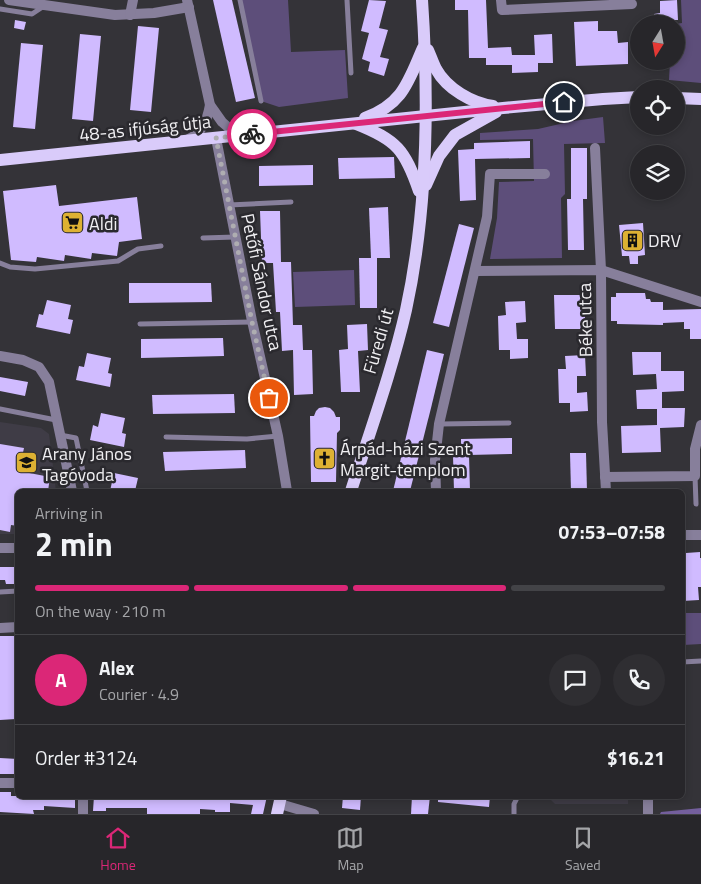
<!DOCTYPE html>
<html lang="en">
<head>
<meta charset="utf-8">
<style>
  body { margin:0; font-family:"Titillium Web",sans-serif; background:#2f2e32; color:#f1f3f6; height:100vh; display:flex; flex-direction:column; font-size:19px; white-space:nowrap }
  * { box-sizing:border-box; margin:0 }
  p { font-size:16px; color:#a4a5a8 }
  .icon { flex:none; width:28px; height:28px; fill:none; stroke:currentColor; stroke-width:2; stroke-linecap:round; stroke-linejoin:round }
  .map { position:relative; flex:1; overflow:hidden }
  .drawer { position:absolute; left:15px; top:489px; width:670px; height:310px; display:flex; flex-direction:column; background:#27262a; border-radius:8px; box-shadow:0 2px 8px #0003,0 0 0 1px #434347 }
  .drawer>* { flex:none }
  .needle { width:32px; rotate:191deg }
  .fabs { position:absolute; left:630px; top:15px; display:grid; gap:10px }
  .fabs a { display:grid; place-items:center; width:55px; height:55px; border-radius:50%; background:#27262a; box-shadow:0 2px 8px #0003,0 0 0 1px #434347; font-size:25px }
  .pin { position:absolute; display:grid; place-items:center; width:42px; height:42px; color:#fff; margin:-21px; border:2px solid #fff; border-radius:50%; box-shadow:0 1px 5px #0007 }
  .courier { position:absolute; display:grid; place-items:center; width:50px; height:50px; margin:-25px; border:4px solid #db2777; border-radius:50%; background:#fff; color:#222; box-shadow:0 1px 6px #0007 }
  .summary em { font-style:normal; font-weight:700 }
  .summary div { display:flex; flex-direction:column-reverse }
  .summary { display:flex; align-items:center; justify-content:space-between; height:85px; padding:0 20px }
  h1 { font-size:32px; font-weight:700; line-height:38px }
  .bar { display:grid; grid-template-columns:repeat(4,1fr); gap:8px 5px; align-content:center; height:60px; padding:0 20px }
  .bar i { height:6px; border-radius:4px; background:#434347 }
  .bar .current { background:#db2777 }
  .bar p { grid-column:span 4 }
  .line { display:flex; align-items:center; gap:12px; padding:0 20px; border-top:1px solid #434347 }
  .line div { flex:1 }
  .round { display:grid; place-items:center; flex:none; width:52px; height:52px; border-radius:26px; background:#2f2e32 }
  .tab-bar { display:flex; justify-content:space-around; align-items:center; height:70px; border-top:1px solid #434347; background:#27262a; font-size:14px; color:#a4a5a8 }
  .tab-bar a { display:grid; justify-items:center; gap:2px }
  .tab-bar .current { color:#db2777 }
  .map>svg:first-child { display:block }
  .built { fill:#3f3c46 }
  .green { fill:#5d4e7a }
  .forest { fill:#745f9d }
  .building { fill:#d0bbff }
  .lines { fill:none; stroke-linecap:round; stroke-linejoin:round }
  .lane { stroke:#877f9b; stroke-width:5 }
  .street { stroke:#877f9b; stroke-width:10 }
  .primary { stroke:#d9cbfa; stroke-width:12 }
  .done { stroke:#aeadb1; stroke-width:5; stroke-dasharray:0 9 }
  .route { stroke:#db2777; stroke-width:6 }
  .labels { text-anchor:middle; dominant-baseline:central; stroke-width:5; stroke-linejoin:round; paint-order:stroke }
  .street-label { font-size:18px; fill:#f0eff2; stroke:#2a292e }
  .poi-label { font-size:18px; fill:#f0eff2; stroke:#2a292e; text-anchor:start }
</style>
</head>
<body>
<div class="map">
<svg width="701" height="814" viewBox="0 0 701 814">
  <rect width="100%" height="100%" fill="#343338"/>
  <g class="built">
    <path d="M0 422 41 428 49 434 56 491H18L17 534H0Z"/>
    <path d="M547 796H628V804H555Z"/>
  </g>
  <g class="green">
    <path d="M240 0H288L291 52 345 50 348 98 279 107 261 101Z"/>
    <path d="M681 0H701V83L669 80 670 61H676L678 56 676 24 682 23Z"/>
    <path d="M603 117 605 143 564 144 565 194 561 198 562 258 490 259 497 218 499 182 534 181 533 139 480 140V133L538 129 573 121Z"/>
    <path d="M354 270 355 305 295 307 293 272Z"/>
    <path d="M682 613H701V644L683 645Z"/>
  </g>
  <path class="forest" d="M701 808V814H660L661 812Z"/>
  <g class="building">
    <path d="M213 0H232L255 98 236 102Z"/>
    <path d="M369 0 386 1 379 28 388 30 380 57 389 59 384 76 368 71 370 62 362 59 369 33 361 31Z"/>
    <path d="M455 0H486L488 48 511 47 512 55H535L534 35 552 34 553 63H538V72L512 73V65H486V58H469L468 10H455Z"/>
    <path d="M677 0 678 20H671V24H654V14L660 13V1Z"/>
    <path d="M15 20 26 22 24 30 14 28Z"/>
    <path d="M598 21V31H617L618 43 628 42V64L576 66 574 22Z"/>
    <path d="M138 26 159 28 151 112 130 110Z"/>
    <path d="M80 34 101 36 93 121 72 119Z"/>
    <path d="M21 43 43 45 35 129 13 127Z"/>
    <path d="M530 141V158L475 159 476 200 460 201 458 150 474 149V143Z"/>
    <path d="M571 148H587V199H583L584 250H568L567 199H571Z"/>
    <path d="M394 157 395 178 339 179 338 158Z"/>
    <path d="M313 165V185L259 186V166Z"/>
    <path d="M56 185 59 206 137 197 142 239 119 242 117 256 92 253 91 259 65 255 64 261 37 257 36 262 11 260 3 191Z"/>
    <path d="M388 207 390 258H371L369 208Z"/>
    <path d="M260 211H280L281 262H291L293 325H302L303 350H312L313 394 294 395 293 350 282 351 280 312H276L273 263H262Z"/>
    <path d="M643 223 645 255 638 256V264H630L629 256H622L619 225Z"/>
    <path d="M459 224 474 228 449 327 433 323Z"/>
    <path d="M359 258H377V308H360Z"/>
    <path d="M129 283H211L212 302 129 303Z"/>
    <path d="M616 293H645L646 299H650L651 302H663V310L701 309V339H690V329H684V322L663 323V325L617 324V321H611V297H616Z"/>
    <path d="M554 295H585V329H555Z"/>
    <path d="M47 300 71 305 68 319 73 320 70 334 36 327 39 314 43 315Z"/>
    <path d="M525 301 526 322 516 323 517 339H528V358L510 359V350H499L498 316 506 315 505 302Z"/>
    <path d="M367 324 368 350 358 351 360 392H341L339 350 348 349 347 325Z"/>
    <path d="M223 338 224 356 141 358V339Z"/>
    <path d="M427 350 444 354 431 408 410 491H393Z"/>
    <path d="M632 352H661V371H684V391L662 392V408H685L684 427 660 428 661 452 622 453 621 426 657 425V409H637L636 390 657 389 656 374 633 375Z"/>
    <path d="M87 353 111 358 108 373 112 374 110 387 76 380 79 366 84 367Z"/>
    <path d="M585 355 586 376H577V393L587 392 588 411 570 412V403H559L558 369H566L565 356Z"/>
    <path d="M0 377 28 382 25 396 0 391Z"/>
    <path d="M234 394 235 413 153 414 152 395Z"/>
    <path d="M325 407 330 408 334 412 336 417H340V430L337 433 336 482H311L310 416H314L316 411 319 408Z"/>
    <path d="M101 413 125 418 122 433 126 434 124 447 90 440 93 425 98 427Z"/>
    <path d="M512 438V454L469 455 470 491H454L453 456H461V439Z"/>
    <path d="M0 444 24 448 19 471 50 477 48 491H18V526L11 525 10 532 0 530Z"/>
    <path d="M245 450 246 468 165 471 163 452Z"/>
    <path d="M570 453H586L587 491H571Z"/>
    <path d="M114 473 138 478 135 491H110Z"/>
    <path d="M700 552V558H701V587H698L699 600 682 601V558H686V553Z"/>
    <path d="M0 567H18V584H6L5 580H0Z"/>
    <path d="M0 636H14L16 719 0 720Z"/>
    <path d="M0 758 18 759V774H0Z"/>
    <path d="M0 792H11V796H75V808L44 806V810H33L34 814 0 812Z"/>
    <path d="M94 796H267L263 814H251L253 805 230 803V812H215V810L200 809V814H147V808H106V811H93Z"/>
    <path d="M343 796H361L360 810 342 808Z"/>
    <path d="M412 796H430L428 814H411Z"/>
    <path d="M438 796H490L489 807 438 802Z"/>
  </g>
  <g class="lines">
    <g class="lane">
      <path d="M240 0 261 101"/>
      <path d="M347 0 351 73"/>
      <path d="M0 9 32 14 44 6"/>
      <path d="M229 205 291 202"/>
      <path d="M203 238 235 237"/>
      <path d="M0 263 10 267 35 269 118 261 138 249 161 246"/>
      <path d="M140 324 252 322"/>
      <path d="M0 409 56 420"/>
      <path d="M440 424 509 423"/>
      <path d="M60 435 76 438 87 491"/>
      <path d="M166 437 247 439 278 436"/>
      <path d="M695 476 696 504"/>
      <path d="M0 592 18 591"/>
      <path d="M682 662 701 661"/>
      <path d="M514 814V804L518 796"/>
    </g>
    <g class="street">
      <path d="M9 0 115 15 154 13 189 7"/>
      <path d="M187 0 210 105 222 122 229 128 244 133"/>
      <path d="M501 0 502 10 632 4"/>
      <path d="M130 15 133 0"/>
      <path d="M216 138 252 321 278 436 287 491"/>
      <path d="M187 140C203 132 207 121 210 105"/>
      <path d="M595 148 601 270 602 422 606 491"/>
      <path d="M475 271 601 270 701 302"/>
      <path d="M0 356 23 360 39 367 49 382 72 491"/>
      <path d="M605 477 695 476V449L701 425"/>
      <path d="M436 491 435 460 439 424 487 217 490 174H545"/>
      <path d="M682 535H701"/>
      <path d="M0 548H18"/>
      <path d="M0 628 18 627"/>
      <path d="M0 783H18"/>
      <path d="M280 804 314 814"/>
      <path d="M83 814V796"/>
      <path d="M648 814V796"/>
    </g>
    <g class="primary">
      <path d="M428 50C431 57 433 63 436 69 447 89 472 103 493 106"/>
      <path d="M676 98 701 99"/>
      <path d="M365 118C403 104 408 82 423 48"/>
      <path d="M356 124C397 140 405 150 419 191"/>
      <path d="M0 160 503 108 603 99 639 97"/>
      <path d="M426 185 439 156 455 135 496 112"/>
      <path d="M351 491C370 431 392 371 406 310 428 209 429 102 422 0"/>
      <path d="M277 814 281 796"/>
    </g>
  </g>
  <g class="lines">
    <path class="done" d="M252 134 216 138 252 322 269 398"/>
    <path class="route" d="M252 134 564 102"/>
  </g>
  <defs>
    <symbol id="supermarket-square" viewBox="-11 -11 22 22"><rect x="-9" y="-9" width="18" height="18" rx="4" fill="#ddb133" stroke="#2a292e"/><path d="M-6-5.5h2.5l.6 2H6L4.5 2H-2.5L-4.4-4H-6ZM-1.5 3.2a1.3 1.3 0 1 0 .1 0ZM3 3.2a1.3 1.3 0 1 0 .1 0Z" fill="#111"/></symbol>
    <symbol id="building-square" viewBox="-11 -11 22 22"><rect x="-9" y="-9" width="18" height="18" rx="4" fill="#ddb133" stroke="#2a292e"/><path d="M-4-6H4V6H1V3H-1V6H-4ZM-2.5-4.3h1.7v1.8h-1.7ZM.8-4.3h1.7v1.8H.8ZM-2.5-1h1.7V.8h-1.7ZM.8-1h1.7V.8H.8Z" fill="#111"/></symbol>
    <symbol id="church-square" viewBox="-11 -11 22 22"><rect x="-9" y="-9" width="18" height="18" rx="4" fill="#ddb133" stroke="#2a292e"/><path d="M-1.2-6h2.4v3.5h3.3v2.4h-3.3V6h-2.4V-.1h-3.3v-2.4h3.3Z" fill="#111"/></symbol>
    <symbol id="school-square" viewBox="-11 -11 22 22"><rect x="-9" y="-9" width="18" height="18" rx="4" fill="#ddb133" stroke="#2a292e"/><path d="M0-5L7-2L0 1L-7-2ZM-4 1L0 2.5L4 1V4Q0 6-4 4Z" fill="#111"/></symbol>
  </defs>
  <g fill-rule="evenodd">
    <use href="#supermarket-square" x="60" y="210" width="25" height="25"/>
    <use href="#building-square" x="620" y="228" width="25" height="25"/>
    <use href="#church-square" x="312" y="446" width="25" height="25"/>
    <use href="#school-square" x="14" y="450" width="25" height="25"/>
  </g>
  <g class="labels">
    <g class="street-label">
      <text transform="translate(145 128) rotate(-6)">48-as ifjúság útja</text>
      <text transform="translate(262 282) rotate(78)">Petőfi Sándor utca</text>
      <text transform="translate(585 320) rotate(-91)">Béke utca</text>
      <text transform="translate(378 341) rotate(-74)">Füredi út</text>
    </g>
    <g class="poi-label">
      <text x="89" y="223">Aldi</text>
      <text x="648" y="240">DRV</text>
      <text x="340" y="448">Árpád-házi Szent<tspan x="340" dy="21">Margit-templom</tspan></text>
      <text x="42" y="453">Arany János<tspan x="42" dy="21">Tagóvoda</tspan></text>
    </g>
  </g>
</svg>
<div class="fabs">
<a><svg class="needle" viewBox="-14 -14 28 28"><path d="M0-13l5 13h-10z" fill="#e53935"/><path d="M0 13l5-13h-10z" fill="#a4a5a8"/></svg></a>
<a><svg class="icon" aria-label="locate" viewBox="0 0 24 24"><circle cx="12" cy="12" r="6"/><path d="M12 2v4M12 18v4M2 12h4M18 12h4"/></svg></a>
<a><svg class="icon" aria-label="layers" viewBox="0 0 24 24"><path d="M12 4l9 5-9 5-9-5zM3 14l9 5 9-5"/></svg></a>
</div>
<div class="pin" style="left:269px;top:398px;background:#ea580c"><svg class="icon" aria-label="bag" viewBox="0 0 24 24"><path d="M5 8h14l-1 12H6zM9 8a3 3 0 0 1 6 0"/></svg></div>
<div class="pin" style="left:564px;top:102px;background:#1f2937"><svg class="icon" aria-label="home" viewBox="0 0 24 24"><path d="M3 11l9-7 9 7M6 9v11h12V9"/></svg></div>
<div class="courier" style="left:252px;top:134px"><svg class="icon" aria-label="bike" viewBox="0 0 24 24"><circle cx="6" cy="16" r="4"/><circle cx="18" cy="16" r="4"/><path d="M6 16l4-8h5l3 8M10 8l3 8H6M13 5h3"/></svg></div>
<section class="drawer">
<div class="summary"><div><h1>2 min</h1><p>Arriving in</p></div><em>07:53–07:58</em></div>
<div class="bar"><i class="current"></i><i class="current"></i><i class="current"></i><i></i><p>On the way · 210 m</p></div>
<div class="line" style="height:90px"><b class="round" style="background:#db2777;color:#fff">A</b><div><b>Alex</b><p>Courier · 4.9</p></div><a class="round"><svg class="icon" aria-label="chat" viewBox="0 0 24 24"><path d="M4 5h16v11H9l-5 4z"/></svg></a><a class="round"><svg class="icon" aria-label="phone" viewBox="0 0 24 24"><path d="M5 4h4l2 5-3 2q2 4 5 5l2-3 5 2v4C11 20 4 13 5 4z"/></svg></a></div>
<div class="line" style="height:65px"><div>Order #3124</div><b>$16.21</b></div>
</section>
</div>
<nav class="tab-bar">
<a class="current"><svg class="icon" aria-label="home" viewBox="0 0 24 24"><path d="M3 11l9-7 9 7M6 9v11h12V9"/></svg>Home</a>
<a><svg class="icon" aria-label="map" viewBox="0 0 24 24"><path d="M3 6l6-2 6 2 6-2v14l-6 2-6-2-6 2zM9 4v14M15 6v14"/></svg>Map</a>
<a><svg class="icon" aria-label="saved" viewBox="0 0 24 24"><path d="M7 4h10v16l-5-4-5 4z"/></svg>Saved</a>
</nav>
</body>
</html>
